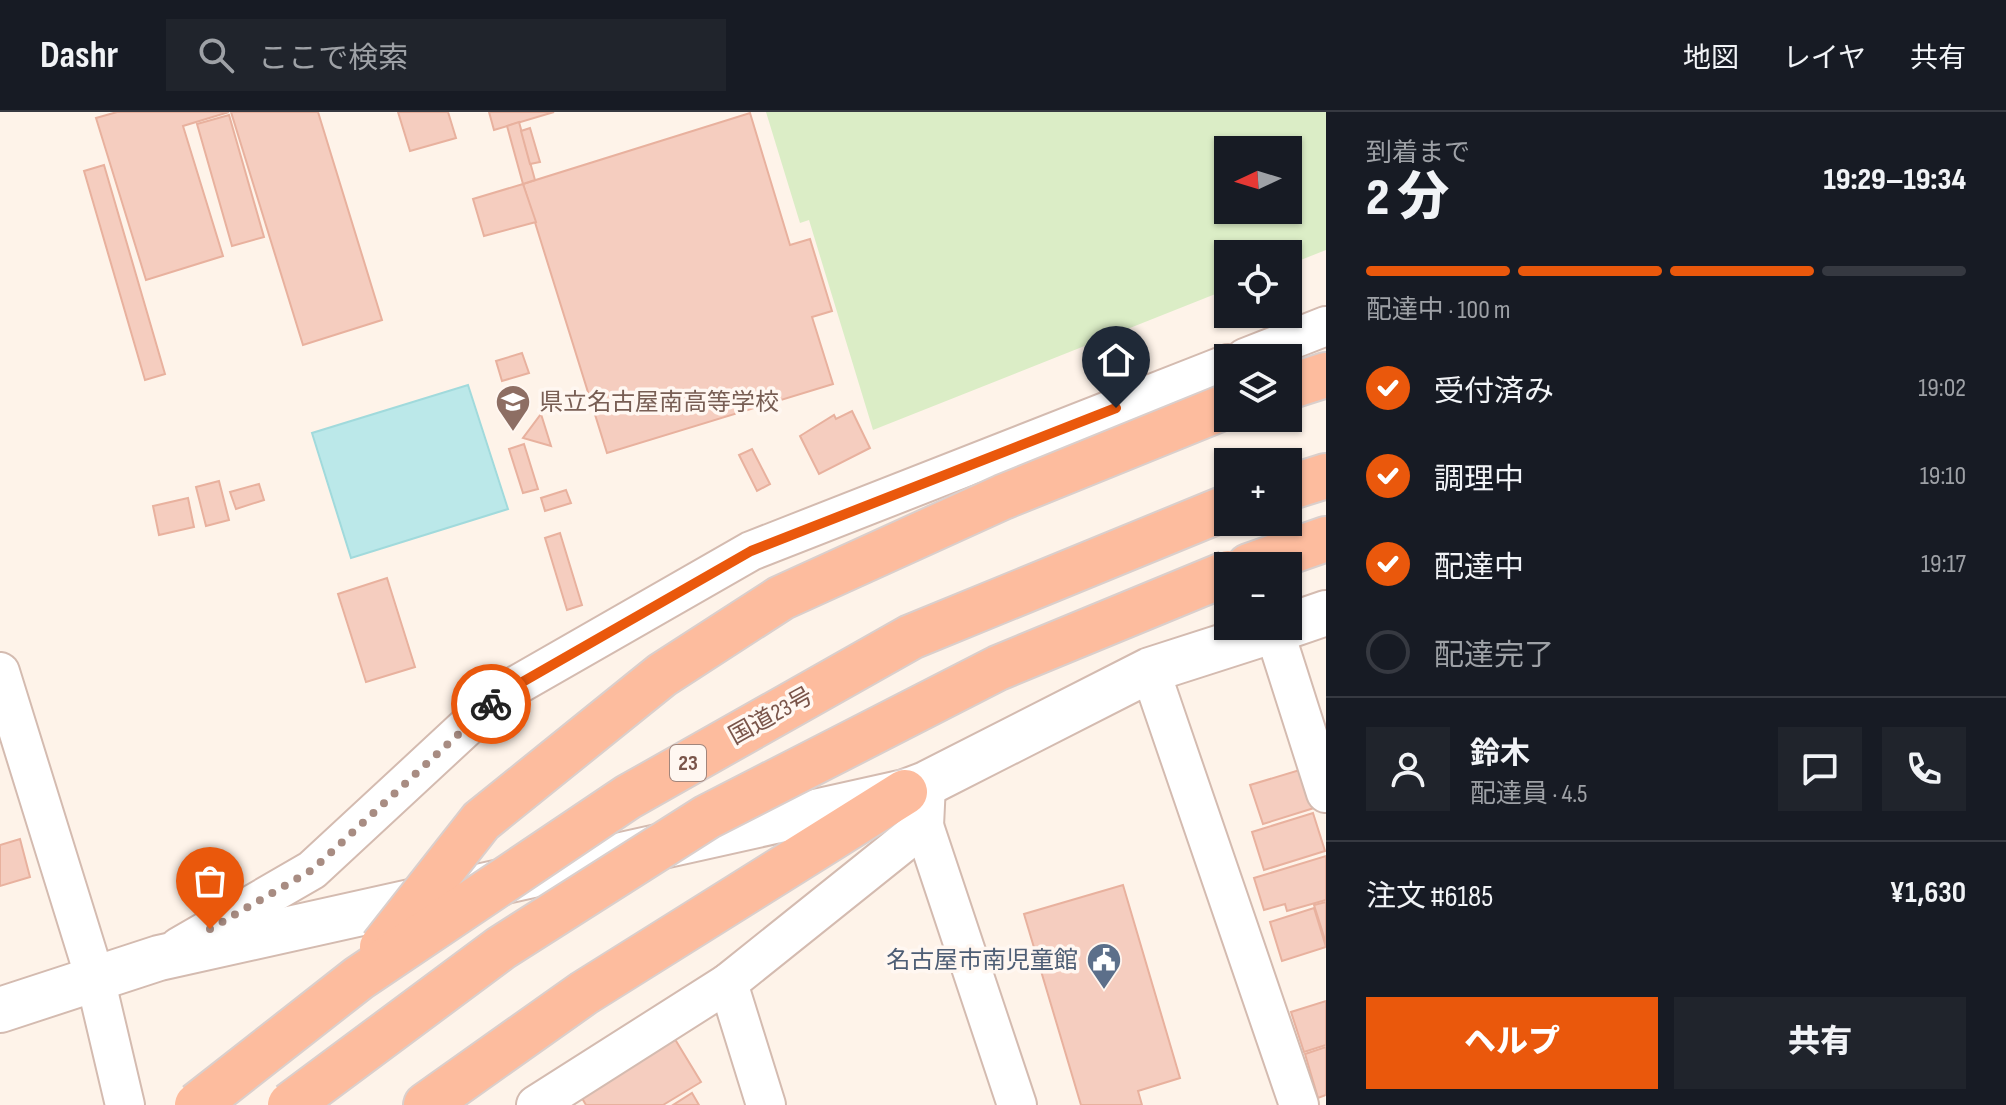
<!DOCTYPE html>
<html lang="ja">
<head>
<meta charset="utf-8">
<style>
  body { margin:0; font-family:"Sofia Sans Condensed","Noto Sans JP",sans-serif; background:#20242c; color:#f1f3f6; height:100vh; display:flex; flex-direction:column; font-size:30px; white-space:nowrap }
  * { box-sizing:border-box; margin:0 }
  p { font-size:26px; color:#9ea1a6 }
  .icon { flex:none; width:44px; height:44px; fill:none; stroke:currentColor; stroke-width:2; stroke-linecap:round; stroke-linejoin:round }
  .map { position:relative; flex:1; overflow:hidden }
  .panel { display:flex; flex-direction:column; background:#171b24; width:680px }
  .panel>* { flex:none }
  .needle { width:52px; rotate:266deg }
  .buttons { position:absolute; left:1214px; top:24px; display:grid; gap:16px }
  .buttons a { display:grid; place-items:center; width:88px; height:88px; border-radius:0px; background:#171b24; box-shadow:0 2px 6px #0004; font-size:40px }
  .pin { position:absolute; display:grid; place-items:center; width:68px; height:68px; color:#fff; margin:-82px -34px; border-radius:50% 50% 50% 0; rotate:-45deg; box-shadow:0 0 8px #0007 }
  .pin .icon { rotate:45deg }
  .courier { position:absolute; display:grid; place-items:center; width:80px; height:80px; margin:-40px; border:6px solid #ea580c; border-radius:50%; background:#fff; color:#222; box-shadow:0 2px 10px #0007 }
  .head em { font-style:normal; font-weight:800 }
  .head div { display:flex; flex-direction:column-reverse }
  .head { display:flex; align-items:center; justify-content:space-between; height:136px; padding:0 40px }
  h1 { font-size:52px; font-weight:800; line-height:60px }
  .bar { display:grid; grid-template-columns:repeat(4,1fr); gap:12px 8px; align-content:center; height:96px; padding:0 40px }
  .bar i { height:10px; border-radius:6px; background:#363941 }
  .bar .selected { background:#ea580c }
  .bar p { grid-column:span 4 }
  .line { display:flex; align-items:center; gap:20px; padding:0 40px; border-top:2px solid #363941 }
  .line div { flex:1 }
  .round { display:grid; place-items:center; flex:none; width:84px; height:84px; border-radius:0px; background:#20242c }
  ol { padding:0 40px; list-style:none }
  li { display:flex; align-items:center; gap:24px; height:88px }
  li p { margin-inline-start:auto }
  li .icon { padding:8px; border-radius:50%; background:#ea580c; color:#fff; stroke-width:4 }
  li:last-child { color:#9ea1a6 }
  li i { width:44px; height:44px; border:4px solid #363941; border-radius:50% }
  .cta { display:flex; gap:16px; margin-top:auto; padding:16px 40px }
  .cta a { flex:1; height:92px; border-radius:0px; background:#ea580c; color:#fff; font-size:32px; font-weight:800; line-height:92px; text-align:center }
  .cta a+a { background:#20242c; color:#f1f3f6 }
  header { display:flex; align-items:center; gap:48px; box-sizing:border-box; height:112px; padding:0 40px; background:#171b24; border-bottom:2px solid #363941 }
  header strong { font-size:38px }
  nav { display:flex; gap:44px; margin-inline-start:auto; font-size:28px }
  .search { width:560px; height:72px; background:#20242c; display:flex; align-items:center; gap:20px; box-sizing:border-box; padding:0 28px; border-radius:0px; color:#9ea1a6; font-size:30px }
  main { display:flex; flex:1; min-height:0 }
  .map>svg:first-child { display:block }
  .green { fill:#dbedc6; fill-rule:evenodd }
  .water { fill:#bbe8e9; stroke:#a1dadc; stroke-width:2 }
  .building { fill:#f5cdbf; stroke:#e8b19e; stroke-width:2 }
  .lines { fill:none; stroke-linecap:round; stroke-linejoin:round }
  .minor-casing { stroke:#d4bbb0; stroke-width:42 }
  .tertiary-casing { stroke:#d4bbb0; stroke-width:48 }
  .trunk-casing { stroke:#dacfcc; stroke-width:48 }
  .minor { stroke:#fff; stroke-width:38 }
  .tertiary { stroke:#fff; stroke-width:44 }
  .trunk { stroke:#fdbc9e; stroke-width:44 }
  .trunk-bridge-casing { stroke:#dacfcc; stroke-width:48; stroke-linecap:butt }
  .trunk-bridge { stroke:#fdbc9e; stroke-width:44 }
  .done { stroke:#a88c82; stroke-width:8; stroke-dasharray:0 14.4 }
  .route { stroke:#ea580c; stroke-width:10 }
  .labels { text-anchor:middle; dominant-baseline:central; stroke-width:7; stroke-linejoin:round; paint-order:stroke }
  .shield { fill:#fff7f1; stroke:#a2867c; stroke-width:2 }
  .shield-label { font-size:22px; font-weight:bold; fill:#7a554a }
  .education-label { font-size:24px; fill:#785e54; stroke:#fff7f1; text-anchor:start }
  .street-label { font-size:24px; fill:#7a554a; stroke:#fff7f1 }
  .service-label { font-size:24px; fill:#4e5e75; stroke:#fff7f1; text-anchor:end }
</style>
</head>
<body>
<header>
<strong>Dashr</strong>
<div class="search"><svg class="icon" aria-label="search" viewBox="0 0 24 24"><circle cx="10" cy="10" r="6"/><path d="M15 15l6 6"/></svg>ここで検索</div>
<nav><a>地図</a><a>レイヤ</a><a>共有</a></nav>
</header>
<main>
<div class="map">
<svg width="1326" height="993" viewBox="0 0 1326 993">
  <rect width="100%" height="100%" fill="#fef3e9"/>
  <path class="green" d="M766 0H1326V138L1288 153V142H1228V177L873 318 809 108 800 111ZM1228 38H1288V98H1228Z"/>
  <path class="water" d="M468 273 508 397 351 446 312 321Z"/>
  <g class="building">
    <path d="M117 0H229L183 14 223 144 146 168 96 6Z"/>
    <path d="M231 0H318L382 208 303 233Z"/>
    <path d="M398 0H448L456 26 410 39Z"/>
    <path d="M489 0H554L494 18Z"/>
    <path d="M750 1 790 133 810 127 832 199 812 205 833 272 607 341 523 72Z"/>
    <path d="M229 3 264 125 232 134 197 12Z"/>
    <path d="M519 10 535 68 523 72 507 14Z"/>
    <path d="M530 16 540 50 530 52 521 19Z"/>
    <path d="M104 53 165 262 145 268 84 59Z"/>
    <path d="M523 72 536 110 484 124 473 87Z"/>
    <path d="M522 241 529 261 502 269 496 249Z"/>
    <path d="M852 299 870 336 819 362 800 324 834 303 836 307Z"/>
    <path d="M541 302 551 334 523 326Z"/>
    <path d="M524 332 538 377 523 381 509 337Z"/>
    <path d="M752 337 770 372 757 379 739 343Z"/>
    <path d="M219 369 229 408 206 414 196 375Z"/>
    <path d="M259 372 264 388 236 397 230 380Z"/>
    <path d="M566 378 571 391 545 399 541 386Z"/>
    <path d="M188 386 194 415 159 423 153 394Z"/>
    <path d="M560 421 582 493 567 498 545 426Z"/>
    <path d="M387 466 415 555 366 570 338 482Z"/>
    <path d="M1303 657 1314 696 1263 712 1250 673Z"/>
    <path d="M1313 701 1325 739 1264 758 1252 720Z"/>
    <path d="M20 727 30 765 0 774V733Z"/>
    <path d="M1326 744V788L1287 799 1285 792 1264 798 1254 766Z"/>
    <path d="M1123 773 1180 966 1138 979 1142 993H1081L1024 802Z"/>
    <path d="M1326 790V831L1314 793Z"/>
    <path d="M1314 796 1326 835 1282 849 1270 810Z"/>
    <path d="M1326 889V933L1304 940 1291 900Z"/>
    <path d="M673 924 701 970 663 993H586L579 981Z"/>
    <path d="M1326 935V983L1318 986 1305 942Z"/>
    <path d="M692 981 699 993H673Z"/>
  </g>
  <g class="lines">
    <defs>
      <g id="minor">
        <path d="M1245 246 1326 214"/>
        <path d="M1274 518 1326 681"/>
        <path d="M1150 558 1299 993"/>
        <path d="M0 560 95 866 125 993"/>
        <path d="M924 714 1017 993"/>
        <path d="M179 835 312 758 503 581 751 439 1228 252"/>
        <path d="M728 871 766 993"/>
        <path d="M536 993 728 871 924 714 926 672"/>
      </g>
      <g id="tertiary">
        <path d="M1288 514 1326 501"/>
        <path d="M0 898 159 846 905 680 926 672 1150 558 1287 514"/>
      </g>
      <g id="trunk">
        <path d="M1288 275 1326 263"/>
        <path d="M1288 376 1326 364"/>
        <path d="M1249 454 1326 427"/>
        <path d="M426 993 584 881 905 680"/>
      </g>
    </defs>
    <use href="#minor" class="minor-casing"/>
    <use href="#tertiary" class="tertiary-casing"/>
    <use href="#trunk" class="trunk-casing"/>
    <use href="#minor" class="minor"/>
    <use href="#tertiary" class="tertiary"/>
    <use href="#trunk" class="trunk"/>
    <defs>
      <g id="trunk-bridge">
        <path d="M382 835 481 709 662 563 781 486 1003 385 1227 294"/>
        <path d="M197 993 359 866 628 685 911 525 1228 395"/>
        <path d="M290 993 501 836 707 705 998 556 1228 461"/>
      </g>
    </defs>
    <use href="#trunk-bridge" class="trunk-bridge-casing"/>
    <use href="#trunk-bridge" class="trunk-bridge"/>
  </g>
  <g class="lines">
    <path class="done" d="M210 817 312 758 491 592"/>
    <path class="route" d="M491 592 503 581 751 439 1116 296"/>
  </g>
  <defs>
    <symbol id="school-pin" viewBox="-11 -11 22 30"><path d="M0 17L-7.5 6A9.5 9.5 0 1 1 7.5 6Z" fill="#8d6e63" stroke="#fff7f1"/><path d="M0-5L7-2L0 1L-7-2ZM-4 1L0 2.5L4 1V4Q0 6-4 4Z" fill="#fff"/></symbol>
    <symbol id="civic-pin" viewBox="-11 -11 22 30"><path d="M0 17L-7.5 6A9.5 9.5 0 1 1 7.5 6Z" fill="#5c6f8a" stroke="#fff7f1"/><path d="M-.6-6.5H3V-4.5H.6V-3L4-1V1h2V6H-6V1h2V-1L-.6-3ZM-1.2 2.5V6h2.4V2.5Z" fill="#fff"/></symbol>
  </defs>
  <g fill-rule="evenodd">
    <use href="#school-pin" x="493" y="270" width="40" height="54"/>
    <use href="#civic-pin" x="1084" y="828" width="40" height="54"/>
  </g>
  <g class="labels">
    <rect class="shield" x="670" y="633" width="36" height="36" rx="6"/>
    <g class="shield-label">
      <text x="688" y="651">23</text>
    </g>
    <g class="education-label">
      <text x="539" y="290">県立名古屋南高等学校</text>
    </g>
    <g class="street-label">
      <text transform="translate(771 604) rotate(-29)">国道23号</text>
    </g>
    <g class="service-label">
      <text x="1078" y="848">名古屋市南児童館</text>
    </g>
  </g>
</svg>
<div class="buttons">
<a><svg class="needle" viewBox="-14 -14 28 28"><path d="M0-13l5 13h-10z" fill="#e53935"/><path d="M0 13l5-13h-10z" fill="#9ea1a6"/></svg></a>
<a><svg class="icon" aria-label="locate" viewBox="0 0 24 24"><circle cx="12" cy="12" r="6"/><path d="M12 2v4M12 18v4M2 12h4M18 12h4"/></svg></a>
<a><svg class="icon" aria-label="layers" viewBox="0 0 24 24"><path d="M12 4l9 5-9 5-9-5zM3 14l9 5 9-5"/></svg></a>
<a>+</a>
<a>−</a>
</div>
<div class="pin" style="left:210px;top:817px;background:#ea580c"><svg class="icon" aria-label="bag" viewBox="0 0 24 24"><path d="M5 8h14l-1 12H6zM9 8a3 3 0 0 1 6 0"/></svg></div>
<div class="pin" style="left:1116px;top:296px;background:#1f2937"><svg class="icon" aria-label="home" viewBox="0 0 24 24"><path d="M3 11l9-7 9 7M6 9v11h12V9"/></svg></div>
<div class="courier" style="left:491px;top:592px"><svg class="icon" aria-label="bike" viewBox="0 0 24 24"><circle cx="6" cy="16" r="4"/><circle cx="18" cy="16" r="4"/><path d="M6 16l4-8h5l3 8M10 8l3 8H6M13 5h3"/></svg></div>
</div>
<section class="panel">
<div class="head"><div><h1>2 分</h1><p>到着まで</p></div><em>19:29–19:34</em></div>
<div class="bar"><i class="selected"></i><i class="selected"></i><i class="selected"></i><i></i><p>配達中 · 100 m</p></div>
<ol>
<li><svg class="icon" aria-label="check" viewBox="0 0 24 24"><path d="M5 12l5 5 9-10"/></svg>受付済み<p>19:02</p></li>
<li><svg class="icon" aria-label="check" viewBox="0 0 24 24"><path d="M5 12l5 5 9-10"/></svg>調理中<p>19:10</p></li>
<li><svg class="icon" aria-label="check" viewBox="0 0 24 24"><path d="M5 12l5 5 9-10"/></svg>配達中<p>19:17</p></li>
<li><i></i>配達完了</li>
</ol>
<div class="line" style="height:144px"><a class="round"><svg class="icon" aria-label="person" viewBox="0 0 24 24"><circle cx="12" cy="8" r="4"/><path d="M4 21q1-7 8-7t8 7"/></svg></a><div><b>鈴木</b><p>配達員 · 4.5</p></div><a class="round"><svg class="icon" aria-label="chat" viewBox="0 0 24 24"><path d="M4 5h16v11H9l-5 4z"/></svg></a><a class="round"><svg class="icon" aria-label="phone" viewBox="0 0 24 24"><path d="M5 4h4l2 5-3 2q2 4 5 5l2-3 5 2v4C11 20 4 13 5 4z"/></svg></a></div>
<div class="line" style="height:104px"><div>注文 #6185</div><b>¥1,630</b></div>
<div class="cta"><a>ヘルプ</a><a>共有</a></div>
</section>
</main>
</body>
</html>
